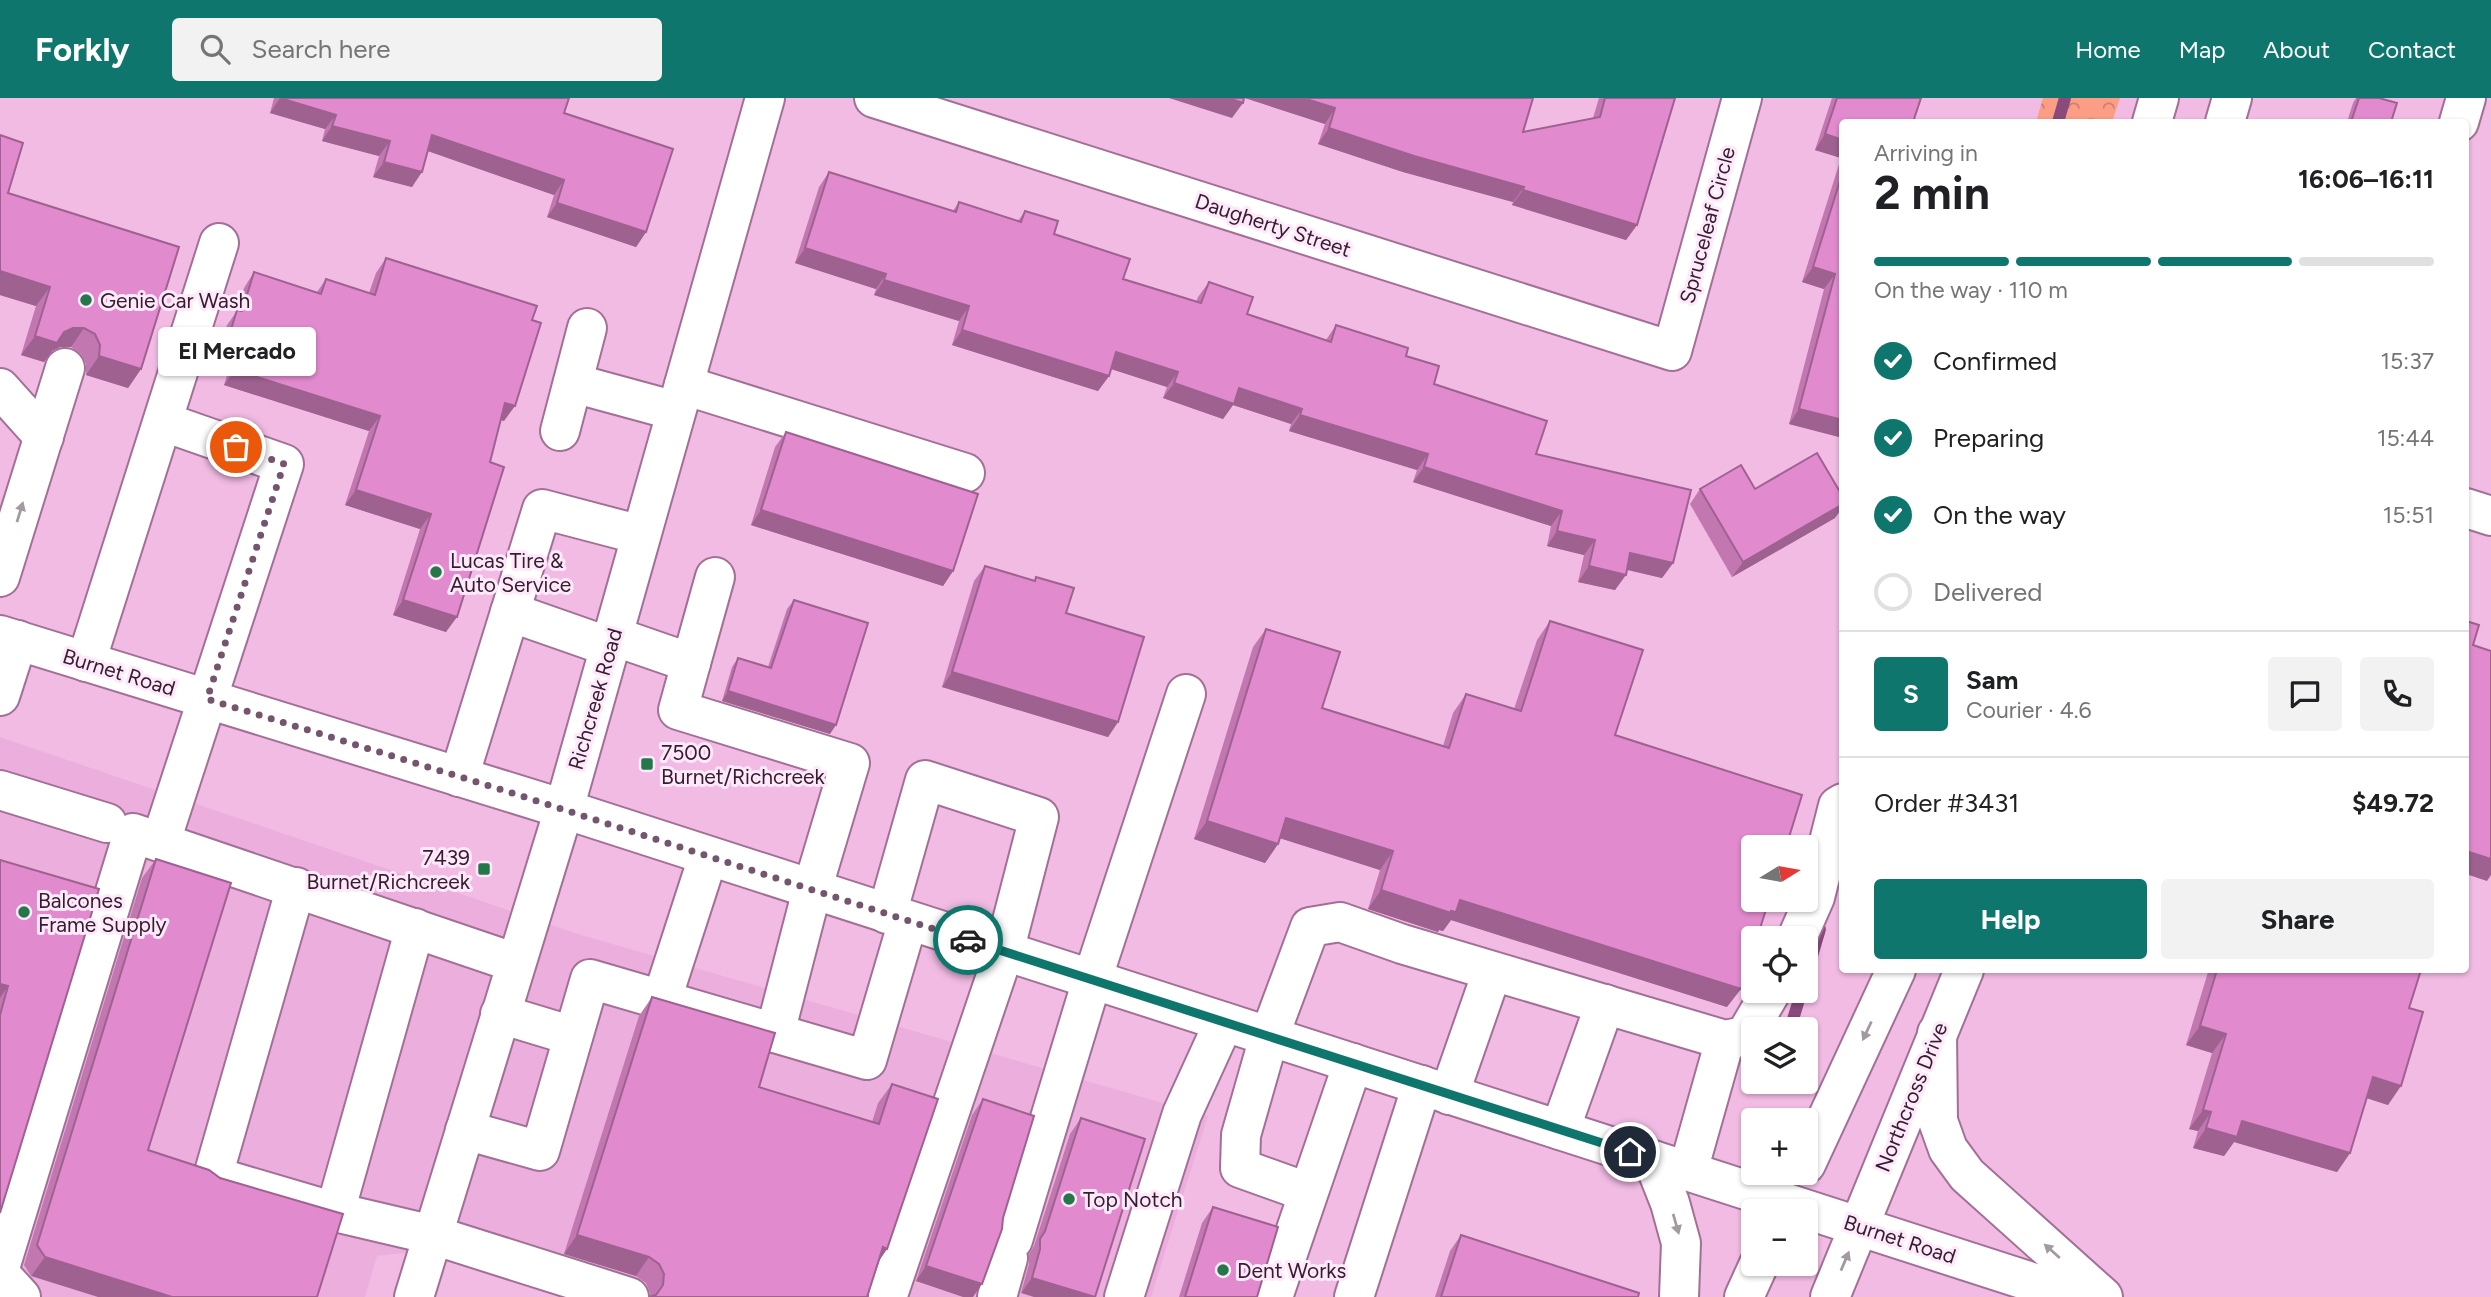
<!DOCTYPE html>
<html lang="en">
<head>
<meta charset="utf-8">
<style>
  body { margin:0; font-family:Figtree,sans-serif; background:#f2f2f2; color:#202124; height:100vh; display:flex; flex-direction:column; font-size:26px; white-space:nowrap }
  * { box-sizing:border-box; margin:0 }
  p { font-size:23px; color:#757577 }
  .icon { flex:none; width:38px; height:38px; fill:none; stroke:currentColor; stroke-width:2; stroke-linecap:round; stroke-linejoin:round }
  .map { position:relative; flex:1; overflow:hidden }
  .drawer { position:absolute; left:1839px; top:21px; width:630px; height:854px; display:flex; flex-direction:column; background:#fff; border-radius:7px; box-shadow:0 2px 5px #0004 }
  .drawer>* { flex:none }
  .needle { width:46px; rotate:79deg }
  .buttons { position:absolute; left:1741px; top:737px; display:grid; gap:14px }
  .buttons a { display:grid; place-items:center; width:77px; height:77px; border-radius:7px; background:#fff; box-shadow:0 2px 5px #0004; font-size:35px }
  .pin { position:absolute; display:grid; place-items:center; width:60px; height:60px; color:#fff; margin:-30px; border:4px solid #fff; border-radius:50%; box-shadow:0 2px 7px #0007 }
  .courier { position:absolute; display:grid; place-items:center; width:70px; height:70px; margin:-35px; border:5px solid #0f766e; border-radius:50%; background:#fff; color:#222; box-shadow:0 2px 9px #0007 }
  .bubble { position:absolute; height:49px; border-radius:7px; background:#fff; box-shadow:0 2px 5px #0004; font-size:23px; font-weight:700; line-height:49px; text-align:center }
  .overview em { font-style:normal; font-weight:700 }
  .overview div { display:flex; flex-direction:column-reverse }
  .overview { display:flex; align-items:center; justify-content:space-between; height:119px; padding:0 35px }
  h1 { font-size:46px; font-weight:700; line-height:52px }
  .bar { display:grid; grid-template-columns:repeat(4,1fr); gap:10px 7px; align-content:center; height:84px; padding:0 35px }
  .bar i { height:9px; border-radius:5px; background:#e0e0e0 }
  .bar .selected { background:#0f766e }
  .bar p { grid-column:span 4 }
  .line { display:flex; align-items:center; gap:18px; padding:0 35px; border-top:2px solid #e0e0e0 }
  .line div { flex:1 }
  .round { display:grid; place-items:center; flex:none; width:74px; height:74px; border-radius:7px; background:#f2f2f2 }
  ol { padding:0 35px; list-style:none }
  li { display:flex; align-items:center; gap:21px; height:77px }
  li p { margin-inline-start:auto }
  li .icon { padding:7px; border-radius:50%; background:#0f766e; color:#fff; stroke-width:4 }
  li:last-child { color:#757577 }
  li i { width:38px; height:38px; border:4px solid #e0e0e0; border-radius:50% }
  .action { display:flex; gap:14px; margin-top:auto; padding:14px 35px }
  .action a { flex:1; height:80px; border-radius:7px; background:#0f766e; color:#fff; font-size:28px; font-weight:700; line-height:80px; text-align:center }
  .action a+a { background:#f2f2f2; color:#202124 }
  header { display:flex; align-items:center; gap:42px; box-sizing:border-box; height:98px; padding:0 35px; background:#0f766e; color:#fff }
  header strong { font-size:33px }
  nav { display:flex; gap:38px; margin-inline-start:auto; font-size:24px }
  .search { width:490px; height:63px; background:#f2f2f2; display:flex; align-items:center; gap:18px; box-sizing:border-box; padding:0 24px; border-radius:7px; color:#757577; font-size:26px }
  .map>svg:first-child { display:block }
  .built { fill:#ecafdd }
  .forest { fill:url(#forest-crowns) }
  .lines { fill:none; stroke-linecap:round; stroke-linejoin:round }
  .stream { stroke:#8a4a7c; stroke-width:12 }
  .minor-casing { stroke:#a27097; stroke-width:42 }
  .major-casing { stroke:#a27097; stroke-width:42 }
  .minor { stroke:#fff; stroke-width:38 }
  .major { stroke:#fff; stroke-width:38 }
  .wall { fill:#c277b1 }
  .shaded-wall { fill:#9e6190 }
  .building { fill:#e18ace; stroke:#9e6190; stroke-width:2 }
  .oneway { fill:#a39aa1 }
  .done { stroke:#75556e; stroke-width:7; stroke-dasharray:0 12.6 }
  .route { stroke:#0f766e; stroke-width:9 }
  .poi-dot { fill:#237749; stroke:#ffe8f9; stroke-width:2.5 }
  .labels { text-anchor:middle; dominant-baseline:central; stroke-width:6; stroke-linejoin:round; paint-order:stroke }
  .street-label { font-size:21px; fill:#321e2e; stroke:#ffe8f9 }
  .poi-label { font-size:21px; fill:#321e2e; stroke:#ffe8f9; text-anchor:start }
</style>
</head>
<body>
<header>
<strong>Forkly</strong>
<div class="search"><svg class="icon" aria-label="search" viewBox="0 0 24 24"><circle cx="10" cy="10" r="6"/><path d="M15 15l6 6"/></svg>Search here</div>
<nav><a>Home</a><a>Map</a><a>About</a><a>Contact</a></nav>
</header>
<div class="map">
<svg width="2491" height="1199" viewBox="0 0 2491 1199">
  <defs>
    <pattern id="forest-crowns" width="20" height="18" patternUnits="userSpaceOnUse" patternTransform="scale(1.75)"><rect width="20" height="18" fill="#fc9d85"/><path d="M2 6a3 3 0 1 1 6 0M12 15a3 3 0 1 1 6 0" fill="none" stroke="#cd7f6d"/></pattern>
  </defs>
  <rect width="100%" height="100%" fill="#f2bbe4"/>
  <path class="built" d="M0 639 578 836 1208 1018 1151 1199H651L482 1146 377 1158 365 1199H0Z"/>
  <path class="forest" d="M2043 0H2120L2112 24H2036Z"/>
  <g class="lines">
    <g class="stream">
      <path d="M2058 24 2065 0"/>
      <path d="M1806 878 1820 831"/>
      <path d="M1790 931 1802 892"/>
    </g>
    <defs>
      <g id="minor">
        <path d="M874 0 1672 253 1742 0"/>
        <path d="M2152 24 2159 0"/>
        <path d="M2225 24 2232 0"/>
        <path d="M2459 24 2466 0"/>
        <path d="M573 285 676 313"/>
        <path d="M684 287 965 375"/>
        <path d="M0 290 44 339"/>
        <path d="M560 333 587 230"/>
        <path d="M2466 410 2491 418"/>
        <path d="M0 479 65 270"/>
        <path d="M510 514 610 549"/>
        <path d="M613 538 691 565 715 479"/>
        <path d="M86 564 219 145"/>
        <path d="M691 565 678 612 850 665 812 792 775 935"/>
        <path d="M0 598 18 542"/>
        <path d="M459 679 542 411 641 437"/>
        <path d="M0 692 107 725"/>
        <path d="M161 743 284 366 164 324"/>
        <path d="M296 789 213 1078 335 1114 415 830"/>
        <path d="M887 816 925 682 1039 719 1004 854 888 1197"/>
        <path d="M1797 840 1815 799 1838 708 1843 705"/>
        <path d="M662 901 708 759"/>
        <path d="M500 916 573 938"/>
        <path d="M1449 997 1492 874"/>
        <path d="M465 1032 540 1053 590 881 867 962 908 823"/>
        <path d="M1560 1032 1605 906"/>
        <path d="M1806 1066 1896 872"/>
        <path d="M1688 1073 1725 942"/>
        <path d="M1307 1094 1240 1070 1241 1037 1269 939 1310 829 1340 824 1402 846 1725 942 1745 938 1772 892"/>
        <path d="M335 1114 433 1137 629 1199"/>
        <path d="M1013 1142 1092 882 1186 596"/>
        <path d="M0 1170 133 735 516 865"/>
        <path d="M0 1176 21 1199"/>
        <path d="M414 1199 564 711 765 0"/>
        <path d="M997 1199 1008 1160"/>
        <path d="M1124 1199 1182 1016 1224 924"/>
        <path d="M1273 1199C1299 1121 1327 1043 1353 965"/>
        <path d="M1354 1199 1422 987"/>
        <path d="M1744 1199 1759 1166"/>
        <path d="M1830 1199 1964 872"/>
      </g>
      <g id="major">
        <path d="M0 537 564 711 2078 1199"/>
        <path d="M1937 935 1938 1023 1948 1051 1967 1077 2103 1199"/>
        <path d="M1653 1062 1670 1105 1681 1145 1679 1199"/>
      </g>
    </defs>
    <use href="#minor" class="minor-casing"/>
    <use href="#major" class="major-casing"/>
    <use href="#minor" class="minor"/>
    <use href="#major" class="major"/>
  </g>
  <g class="wall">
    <path d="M274 0H569L564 15 646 134 636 149 547 119 554 97 428 53 412 89 373 79 379 58 322 43 325 31 270 15Z"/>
    <path d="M1245 0H1533L1523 34 1593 20 1599 0H1675L1637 127 1626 142 1512 107 1513 104 1403 74 1318 46 1325 26Z"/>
    <path d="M1832 0H1921L1843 24V340L1789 326 1824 191 1802 184 1841 60 1815 52Z"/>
    <path d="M2356 0H2379L2391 24H2347L2353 5Z"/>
    <path d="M0 37 8 95 141 271 128 290 86 277V266L81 256 71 249H60L52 253 44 264 21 257 36 208 0 197Z"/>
    <path d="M829 74 953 113 959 104 1018 123 1025 113 1054 136 1123 181 1196 204 1198 199 1209 184 1247 216 1326 242 1336 227 1406 258 1434 286 1536 356 1673 465 1662 480 1627 472 1615 492 1578 484 1584 457 1547 448 1551 428 1413 384 1417 372 1289 333 1291 326 1233 307 1223 321 1163 300 1167 289 1111 271 1109 278 1098 293 952 247 959 223 874 197 876 191 795 165 819 89Z"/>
    <path d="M386 160 504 323 501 322 446 534 393 517 420 431 345 407 369 333 224 287 230 268 215 264 227 227 237 213 244 190 254 174 317 194 326 181 369 195 376 175Z"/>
    <path d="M786 334 953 473 943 488 751 427 775 349Z"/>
    <path d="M1700 391H1755L1835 420 1732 479 1690 406Z"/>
    <path d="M985 468 1034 483 1036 479 1066 515 1118 624 1108 639 942 589 974 483Z"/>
    <path d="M794 502 830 636 722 603 732 569 738 560 768 569 787 511Z"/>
    <path d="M1550 523 1615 637 1727 909 1451 822 1443 833 1439 832 1438 834 1368 811 1380 772 1280 740 1278 746 1265 765 1194 741 1253 549 1266 531 1322 610 1443 648 1453 615 1466 596 1514 611 1537 542Z"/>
    <path d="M156 761 148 1052 31 1178 24 1167 142 780Z"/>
    <path d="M0 762 99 791 0 1115Z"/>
    <path d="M2210 872H2421L2409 910 2388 1007 2367 1000 2350 1055 2337 1074 2234 1044 2224 1058 2193 1050 2198 1033 2189 1031 2212 955 2186 947 2208 874Z"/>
    <path d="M652 899 759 989 872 1024 878 1005 892 986 887 1151 878 1164 650 1199V1195L646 1185 636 1178 564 1156 639 918Z"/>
    <path d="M983 1001 973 1199 916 1183 972 1017Z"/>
    <path d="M1081 1020 1145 1041 1021 1195 1029 1166V1156L1034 1148 1070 1036Z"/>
    <path d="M1213 1109 1257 1199H1179L1202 1125Z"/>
    <path d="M1461 1137 1638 1199H1435L1450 1153Z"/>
  </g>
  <g class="shaded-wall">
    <path d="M280 0 336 17 325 31 270 15Z"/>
    <path d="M1169 0H1228L1243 5 1232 20Z"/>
    <path d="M1245 0H1303L1335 10 1325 26Z"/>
    <path d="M332 28 390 43 379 58 322 43Z"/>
    <path d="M1329 30 1524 89 1513 104 1403 74 1318 46Z"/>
    <path d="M1825 36 1843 42V57L1841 60 1815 52Z"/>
    <path d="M432 37 564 82 554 97 422 51Z"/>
    <path d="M384 64 422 74 412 89 373 79Z"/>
    <path d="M1523 92 1637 127 1626 142 1512 107Z"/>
    <path d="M557 105 646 134 636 149 547 119Z"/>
    <path d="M805 150 886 176 876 191 795 165Z"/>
    <path d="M1813 169 1835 176 1824 191 1802 184Z"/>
    <path d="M0 173 50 189 36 208 0 197Z"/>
    <path d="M884 182 969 208 959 223 874 197Z"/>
    <path d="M73 230H84L71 249H60L52 253 44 264 21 257 35 238 64 234Z"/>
    <path d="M962 232 1109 278 1098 293 952 247Z"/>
    <path d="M226 248 240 253 230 268 215 264Z"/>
    <path d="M1116 254 1178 274 1167 289 1105 269Z"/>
    <path d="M99 258 141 271 128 290 86 277Z"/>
    <path d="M235 272 380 318 369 333 224 287Z"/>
    <path d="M1174 285 1239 290 1302 311 1291 326 1233 307 1223 321 1163 300Z"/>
    <path d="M505 305 515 308 504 323 494 320Z"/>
    <path d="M1799 311 1843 322V340L1789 326Z"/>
    <path d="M1300 317 1428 356 1417 372 1289 333Z"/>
    <path d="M1424 369 1562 413 1551 428 1413 384Z"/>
    <path d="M356 392 431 416 420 431 345 407Z"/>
    <path d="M1843 406V409L1835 420 1732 479 1743 464Z"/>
    <path d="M761 412 953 473 943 488 751 427Z"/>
    <path d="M1557 433 1595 442 1584 457 1547 448Z"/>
    <path d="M1630 455 1673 465 1662 480 1620 470Z"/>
    <path d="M1589 468 1626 477 1615 492 1578 484Z"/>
    <path d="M403 502 457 519 446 534 393 517Z"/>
    <path d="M952 574 1118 624 1108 639 942 589Z"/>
    <path d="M728 593 836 627 830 636 722 603Z"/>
    <path d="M1286 720 1393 753 1380 772 1273 738Z"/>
    <path d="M1207 723 1278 746 1265 765 1194 741Z"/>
    <path d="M2466 753 2491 761V777L2487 783 2466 776Z"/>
    <path d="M1381 792 1460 802 1741 891 1727 909 1451 822 1443 833 1439 832 1438 834 1368 811Z"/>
    <path d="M0 886 8 888 0 900Z"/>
    <path d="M2200 928 2226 936 2212 955 2186 947Z"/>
    <path d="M2373 979 2401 988 2388 1007 2360 998Z"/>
    <path d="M2203 1012 2211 1014 2198 1033 2189 1031Z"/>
    <path d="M2242 1023 2350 1055 2337 1074 2234 1044 2224 1058 2193 1050 2206 1030Z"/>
    <path d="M577 1137 649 1159 636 1178 564 1156Z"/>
    <path d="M883 1149 887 1151 874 1170Z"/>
    <path d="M45 1159 172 1199H98L31 1178Z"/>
    <path d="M926 1168 982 1186 973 1199H963L916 1183Z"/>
    <path d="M1032 1180 1093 1199H1034L1021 1195Z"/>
  </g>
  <g class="building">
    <path d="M280 0H569L564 15 673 51 646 134 557 105 564 82 432 37 422 74 384 64 390 43 332 28 336 17Z"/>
    <path d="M1228 0H1244L1243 5Z"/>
    <path d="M1303 0H1533L1523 34 1600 19 1605 0H1675L1637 127 1523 92 1524 89 1414 58 1329 30 1335 10Z"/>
    <path d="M1837 0H1921L1913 24H1843V42L1825 36Z"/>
    <path d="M2359 0H2379L2397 5 2391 24H2351Z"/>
    <path d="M0 37 23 45 8 95 179 149 141 271 99 258 100 247 95 236 84 230H73L64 234 57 245 35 238 50 189 0 173Z"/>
    <path d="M1843 73V322L1799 311 1835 176 1813 169Z"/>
    <path d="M829 74 956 114 959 104 1021 124 1025 113 1058 123 1054 136 1130 161 1123 181 1201 205 1209 184 1253 199 1247 216 1331 244 1336 227 1408 250 1406 258 1439 268 1434 286 1547 323 1536 356 1691 392 1673 465 1630 455 1626 477 1589 468 1595 442 1557 433 1562 413 1424 369 1428 356 1300 317 1302 311 1239 290 1234 306 1174 285 1178 274 1116 254 1109 278 962 232 969 208 884 182 886 176 805 150Z"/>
    <path d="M386 160 537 208 532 222 541 225 515 308 505 305 490 364 504 369 457 519 403 502 431 416 356 392 380 318 235 272 240 253 226 248 237 212 242 213 254 174 321 196 326 181 375 197Z"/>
    <path d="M786 334 978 396 953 473 761 412Z"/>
    <path d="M1817 355 1843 399V406L1743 464 1700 391 1741 367 1755 391Z"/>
    <path d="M985 468 1035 483 1036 479 1074 490 1066 515 1144 539 1118 624 952 574Z"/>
    <path d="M794 502 868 525 836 627 728 593 738 560 771 570Z"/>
    <path d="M1550 523 1643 552 1615 637 1802 697 1786 749H1754V802H1769L1757 840H1754V850L1741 891 1460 802 1456 814 1451 813V815L1381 792 1393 753 1286 720 1278 746 1207 723 1266 531 1340 554 1322 610 1449 650 1466 596 1521 613Z"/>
    <path d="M2466 523 2479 527 2473 547 2491 553V761L2466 753Z"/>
    <path d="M156 761 231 785 148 1052 209 1072 220 1080 343 1116 317 1199H172L45 1159 37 1147Z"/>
    <path d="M0 762 99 791 0 1115V917L8 888 0 886Z"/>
    <path d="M2217 872H2421L2409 910 2423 914 2401 988 2373 979 2350 1055 2242 1023 2237 1039 2206 1030 2211 1014 2203 1012 2226 936 2200 928Z"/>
    <path d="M652 899 775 935 759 989 879 1026 892 986 938 1001 887 1151 883 1149 867 1199H650L656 1197 663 1187 664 1176 659 1166 649 1159 577 1137Z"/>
    <path d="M983 1001 1034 1018 1003 1120 1002 1131 982 1186 926 1168Z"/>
    <path d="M1081 1020 1145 1041 1095 1199 1032 1180 1040 1151V1141L1045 1133Z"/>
    <path d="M1213 1109 1278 1129 1257 1199H1185Z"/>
    <path d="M1461 1137 1639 1195 1638 1199H1441Z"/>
  </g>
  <defs><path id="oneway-solid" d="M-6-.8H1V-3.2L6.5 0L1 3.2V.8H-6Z" transform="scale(1.75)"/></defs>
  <g class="oneway">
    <use href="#oneway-solid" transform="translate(20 414) rotate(-73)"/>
    <use href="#oneway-solid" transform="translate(1867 933) rotate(115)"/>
    <use href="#oneway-solid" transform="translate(1676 1126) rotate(74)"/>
    <use href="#oneway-solid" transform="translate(2052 1153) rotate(-138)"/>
    <use href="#oneway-solid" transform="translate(1845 1163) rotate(-67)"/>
  </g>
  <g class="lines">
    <path class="done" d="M236 349 284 366 207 601 506 693 968 842"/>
    <path class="route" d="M968 842 1630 1054"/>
  </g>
  <g class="poi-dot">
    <circle cx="86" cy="202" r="7"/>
    <circle cx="436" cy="474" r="7"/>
    <rect x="640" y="659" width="14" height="14" rx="3.5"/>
    <rect x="477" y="764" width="14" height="14" rx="3.5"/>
    <circle cx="24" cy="814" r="7"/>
    <circle cx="1069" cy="1101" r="7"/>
    <circle cx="1223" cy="1172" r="7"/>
  </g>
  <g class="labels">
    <g class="street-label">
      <text transform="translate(1273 127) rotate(18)">Daugherty Street</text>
      <text transform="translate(1707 127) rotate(-75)">Spruceleaf Circle</text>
      <text transform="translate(119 574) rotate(17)">Burnet Road</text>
      <text transform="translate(595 601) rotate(-74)">Richcreek Road</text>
      <text transform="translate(1911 999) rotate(-68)">Northcross Drive</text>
      <text transform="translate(1900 1141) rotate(18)">Burnet Road</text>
    </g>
    <g class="poi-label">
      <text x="100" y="202">Genie Car Wash</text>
      <text x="450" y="462">Lucas Tire &amp;<tspan x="450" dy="24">Auto Service</tspan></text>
      <text x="661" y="654">7500<tspan x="661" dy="24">Burnet/Richcreek</tspan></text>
      <text x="470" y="759" text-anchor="end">7439<tspan x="470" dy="24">Burnet/Richcreek</tspan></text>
      <text x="38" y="802">Balcones<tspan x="38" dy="24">Frame Supply</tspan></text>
      <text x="1083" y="1101">Top Notch</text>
      <text x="1237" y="1172">Dent Works</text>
    </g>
  </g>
</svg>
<div class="buttons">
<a><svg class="needle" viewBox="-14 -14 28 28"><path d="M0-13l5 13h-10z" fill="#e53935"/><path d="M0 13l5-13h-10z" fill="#757577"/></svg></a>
<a><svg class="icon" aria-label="locate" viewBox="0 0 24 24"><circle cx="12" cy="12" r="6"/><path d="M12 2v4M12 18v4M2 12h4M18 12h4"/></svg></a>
<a><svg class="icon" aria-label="layers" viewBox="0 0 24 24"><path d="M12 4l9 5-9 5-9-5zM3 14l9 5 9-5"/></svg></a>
<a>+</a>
<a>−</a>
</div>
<div class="pin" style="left:236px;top:349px;background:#ea580c"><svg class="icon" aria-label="bag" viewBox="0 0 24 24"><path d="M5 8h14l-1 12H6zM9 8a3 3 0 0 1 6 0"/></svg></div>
<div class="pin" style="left:1630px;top:1054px;background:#1f2937"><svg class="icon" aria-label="home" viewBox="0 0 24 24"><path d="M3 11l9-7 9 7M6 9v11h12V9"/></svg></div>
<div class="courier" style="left:968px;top:842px"><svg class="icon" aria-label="car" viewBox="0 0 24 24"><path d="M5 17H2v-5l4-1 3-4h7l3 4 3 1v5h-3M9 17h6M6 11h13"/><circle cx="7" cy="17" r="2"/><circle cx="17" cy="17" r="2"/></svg></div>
<div class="bubble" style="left:158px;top:229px;width:158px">El Mercado</div>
<section class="drawer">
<div class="overview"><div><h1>2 min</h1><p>Arriving in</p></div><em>16:06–16:11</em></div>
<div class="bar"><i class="selected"></i><i class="selected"></i><i class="selected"></i><i></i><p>On the way · 110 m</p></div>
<ol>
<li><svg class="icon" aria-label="check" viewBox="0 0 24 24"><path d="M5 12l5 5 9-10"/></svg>Confirmed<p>15:37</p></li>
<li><svg class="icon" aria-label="check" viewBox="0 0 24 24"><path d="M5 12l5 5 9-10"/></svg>Preparing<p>15:44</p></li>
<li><svg class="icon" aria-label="check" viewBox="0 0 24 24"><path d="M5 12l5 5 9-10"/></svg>On the way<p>15:51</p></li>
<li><i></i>Delivered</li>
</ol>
<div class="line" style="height:126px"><b class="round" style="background:#0f766e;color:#fff">S</b><div><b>Sam</b><p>Courier · 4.6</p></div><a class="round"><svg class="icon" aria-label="chat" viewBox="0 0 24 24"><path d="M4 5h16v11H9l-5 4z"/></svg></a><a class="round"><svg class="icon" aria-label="phone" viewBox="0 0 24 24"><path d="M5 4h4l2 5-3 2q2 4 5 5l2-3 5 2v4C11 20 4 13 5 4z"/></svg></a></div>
<div class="line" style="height:91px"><div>Order #3431</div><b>$49.72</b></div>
<div class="action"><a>Help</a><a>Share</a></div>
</section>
</div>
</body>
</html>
